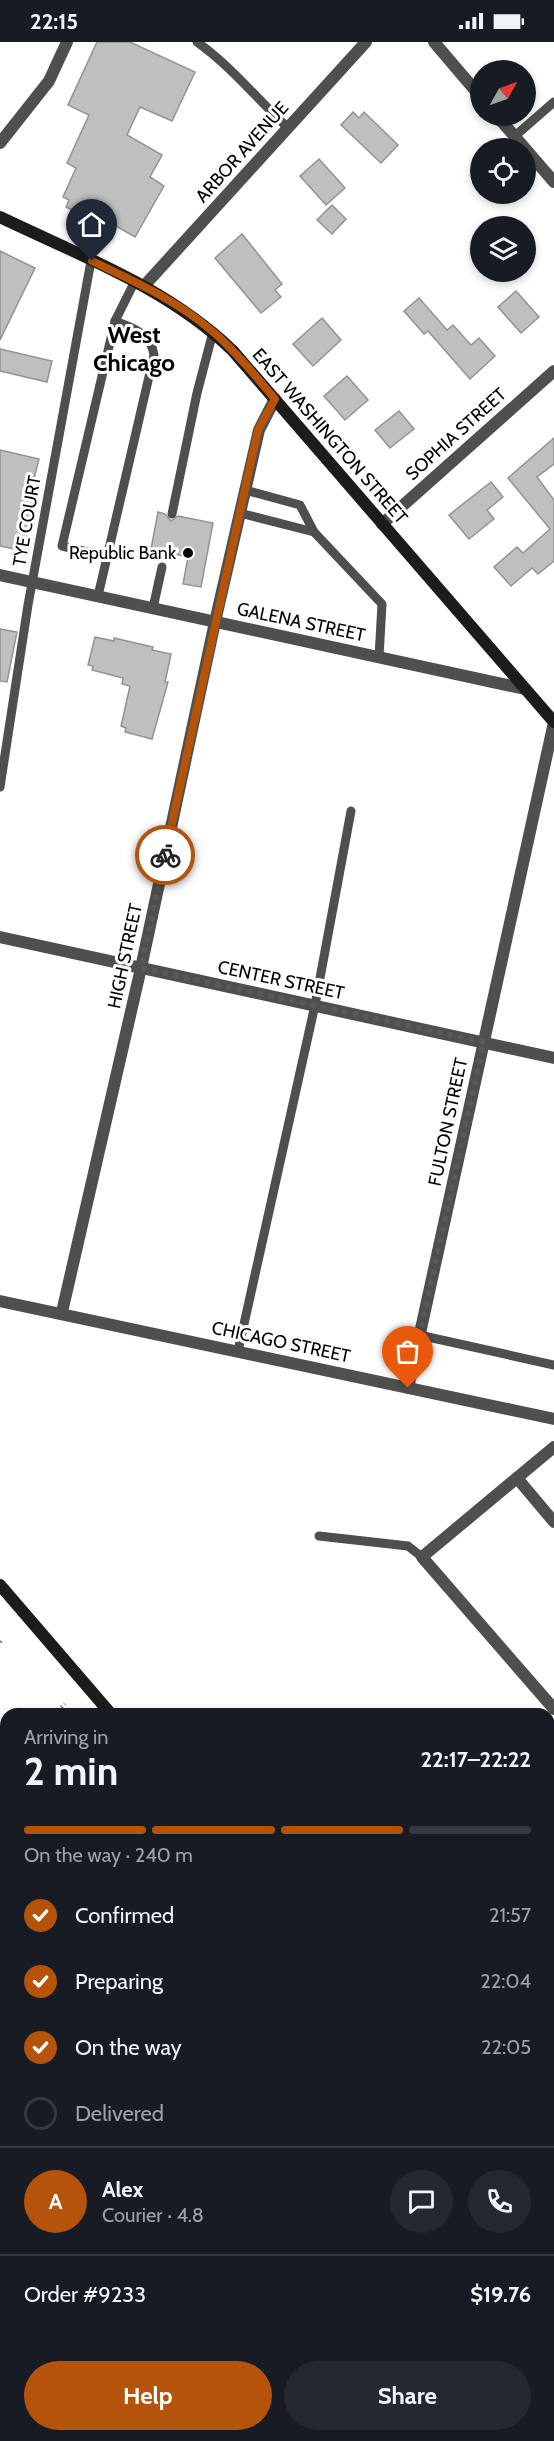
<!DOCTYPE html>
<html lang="en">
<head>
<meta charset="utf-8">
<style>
  body { margin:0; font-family:Cabin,sans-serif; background:#242831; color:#f1f3f6; height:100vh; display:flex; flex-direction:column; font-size:22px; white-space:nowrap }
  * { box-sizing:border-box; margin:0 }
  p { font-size:20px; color:#9ea1a6 }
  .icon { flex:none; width:33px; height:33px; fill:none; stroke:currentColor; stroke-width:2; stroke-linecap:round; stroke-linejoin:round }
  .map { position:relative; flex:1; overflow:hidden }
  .drawer { position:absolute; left:0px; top:1666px; width:555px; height:734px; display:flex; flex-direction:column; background:#171b24; border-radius:18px 18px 0 0; box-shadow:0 3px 9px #0003 }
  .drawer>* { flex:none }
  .needle { width:39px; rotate:50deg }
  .controls { position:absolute; left:470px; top:18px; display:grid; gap:12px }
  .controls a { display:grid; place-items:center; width:66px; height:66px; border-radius:50%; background:#171b24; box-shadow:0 3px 9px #0003; font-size:30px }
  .pin { position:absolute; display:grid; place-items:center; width:51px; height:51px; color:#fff; margin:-62px -26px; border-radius:50% 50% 50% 0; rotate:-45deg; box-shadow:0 0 6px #0007 }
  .pin .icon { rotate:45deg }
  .courier { position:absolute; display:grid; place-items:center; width:60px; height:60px; margin:-30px; border:4px solid #b45309; border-radius:50%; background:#fff; color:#222; box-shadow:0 2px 8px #0007 }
  .summary em { font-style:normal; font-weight:800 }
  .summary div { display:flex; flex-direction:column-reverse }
  .summary { display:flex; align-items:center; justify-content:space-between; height:102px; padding:0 24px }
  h1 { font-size:39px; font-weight:800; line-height:45px }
  .bar { display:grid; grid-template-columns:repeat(4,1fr); gap:9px 6px; align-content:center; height:72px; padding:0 24px }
  .bar i { height:8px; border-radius:4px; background:#363941 }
  .bar .active { background:#b45309 }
  .bar p { grid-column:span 4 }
  .line { display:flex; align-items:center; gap:15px; padding:0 24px; border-top:2px solid #363941 }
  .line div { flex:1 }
  .round { display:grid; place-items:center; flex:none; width:63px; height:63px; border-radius:32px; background:#242831 }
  ol { padding:0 24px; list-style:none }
  li { display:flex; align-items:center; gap:18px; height:66px }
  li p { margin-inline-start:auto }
  li .icon { padding:6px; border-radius:50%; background:#b45309; color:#fff; stroke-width:4 }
  li:last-child { color:#9ea1a6 }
  li i { width:33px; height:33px; border:3px solid #363941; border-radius:50% }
  .button { display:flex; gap:12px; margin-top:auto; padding:12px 24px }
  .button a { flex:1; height:69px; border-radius:36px; background:#b45309; color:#fff; font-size:24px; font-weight:800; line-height:69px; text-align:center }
  .button a+a { background:#242831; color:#f1f3f6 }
  .status { display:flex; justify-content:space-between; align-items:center; height:42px; padding:0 30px; background:#171b24; direction:ltr }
  .status svg { height:16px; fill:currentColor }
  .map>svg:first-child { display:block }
  .building { fill:#bfbfbf; stroke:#939393; stroke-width:1.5 }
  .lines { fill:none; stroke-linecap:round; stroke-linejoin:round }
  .path { stroke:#717171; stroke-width:4; stroke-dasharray:1.5 3; stroke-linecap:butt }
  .lane { stroke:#4f4f4f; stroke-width:9 }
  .street { stroke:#4f4f4f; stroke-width:12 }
  .secondary { stroke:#1c1c1c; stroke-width:12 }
  .rail-casing { stroke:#000; stroke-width:7 }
  .rail { stroke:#fff; stroke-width:4.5; stroke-dasharray:14; stroke-linecap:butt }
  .done { stroke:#595959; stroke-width:6; stroke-dasharray:0 10.8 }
  .route { stroke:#b45309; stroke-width:8 }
  .poi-dot { fill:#000; stroke:#fff; stroke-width:2 }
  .labels { text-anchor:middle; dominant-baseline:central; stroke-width:6; stroke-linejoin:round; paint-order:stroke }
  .street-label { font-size:18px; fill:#000; stroke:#fff }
  .poi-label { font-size:18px; fill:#000; stroke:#fff; text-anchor:end }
  .district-label { font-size:24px; font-weight:bold; fill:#000; stroke:#fff }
</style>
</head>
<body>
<div class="status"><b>22:15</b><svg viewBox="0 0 49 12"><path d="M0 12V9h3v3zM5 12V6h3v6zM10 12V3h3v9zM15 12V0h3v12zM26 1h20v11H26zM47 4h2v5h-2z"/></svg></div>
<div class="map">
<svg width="554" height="2399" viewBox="0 0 554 2399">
  <rect width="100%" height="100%" fill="#fff"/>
  <g class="building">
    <path d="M97 0H130L195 30 172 79 140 65 127 93 162 113 150 135 164 144 135 195 104 177 102 181 66 165 69 158 63 155 76 126 67 121 89 73 68 63Z"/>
    <path d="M353 70 359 76 364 70 398 103 381 121 341 83Z"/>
    <path d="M319 117 345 146 326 163 300 134Z"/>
    <path d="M332 163 346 177 332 192 317 178Z"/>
    <path d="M242 192 282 242 275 248 281 255 261 271 215 216Z"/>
    <path d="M0 209 35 226 0 298Z"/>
    <path d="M516 249 539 275 521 291 498 265Z"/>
    <path d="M419 256 447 288 453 283 471 303 479 296 495 314 470 337 428 289 424 292 404 269Z"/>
    <path d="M322 276 341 298 313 324 293 302Z"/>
    <path d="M0 307 52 319 47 340 0 329Z"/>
    <path d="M347 334 368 358 345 378 324 354Z"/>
    <path d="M399 369 414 387 390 406 375 388Z"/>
    <path d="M554 396V422L537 435 554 458V519L538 532 532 526 511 544 494 525 517 505 523 511 550 487 508 436Z"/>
    <path d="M0 408 39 417 34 437 38 438 24 509 0 504Z"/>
    <path d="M491 440 503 455 487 468 494 477 469 497 449 473Z"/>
    <path d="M158 470 165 472 171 479 178 474 213 481 201 545 183 542 188 515 151 507Z"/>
    <path d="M0 587 17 590 7 640 0 639Z"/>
    <path d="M95 595 114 599V596L153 605 152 608 171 612 165 640H168L152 697 125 690 126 686 121 684 130 644 122 642 123 636 92 628 93 624 88 623Z"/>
  </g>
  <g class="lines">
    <g class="path">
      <path d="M0 1600 2 1598"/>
      <path d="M55 1672 65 1662"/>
      <path d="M0 1731 6 1733"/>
      <path d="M0 1857 6 1870"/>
      <path d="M549 2204 554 2210"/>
      <path d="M192 2394 196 2399"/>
    </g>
    <g class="lane">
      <path d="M197 0C231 24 258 58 288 86"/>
      <path d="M515 94 554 60"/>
      <path d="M245 448 300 463 314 490 382 562 379 615"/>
      <path d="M240 471 314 490"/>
      <path d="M172 472 197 351 213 290"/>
      <path d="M109 515 62 504 115 279 135 239"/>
      <path d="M98 554 154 313C151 291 133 286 115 279"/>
      <path d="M153 566 162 525"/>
      <path d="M0 745 28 563 91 219"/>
      <path d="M419 1293 554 1323"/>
      <path d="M238 1309 315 963 351 769"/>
      <path d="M319 1494 408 1504 422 1515"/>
    </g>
    <g class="street">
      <path d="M434 0 480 54"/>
      <path d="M497 74 554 140"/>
      <path d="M0 101 49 39 67 0"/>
      <path d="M144 244 366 0"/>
      <path d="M382 482 554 329"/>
      <path d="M0 533 525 647"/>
      <path d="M0 895 554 1016"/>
      <path d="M0 1259 554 1377"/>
      <path d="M62 1270 141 926 215 580 259 388 275 357"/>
      <path d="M408 1346 554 680"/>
      <path d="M554 1405 422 1515 554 1667"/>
      <path d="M517 1436 554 1480"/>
      <path d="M0 1786 6 1784"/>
    </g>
    <g class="secondary">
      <path d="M0 175C81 214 168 246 233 309L554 680"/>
      <path d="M0 1543 111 1672"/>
      <path d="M549 2173 554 2179"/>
    </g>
    <defs>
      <g id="rail">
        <path d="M0 1990 6 2012"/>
        <path d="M0 2035 6 2057"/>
        <path d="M0 2125 6 2143"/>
        <path d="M0 2182 6 2203"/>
        <path d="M74 2394 75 2399"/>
        <path d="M86 2394 87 2399"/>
        <path d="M100 2394 101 2399"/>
        <path d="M113 2394 115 2399"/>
      </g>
    </defs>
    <use href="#rail" class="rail-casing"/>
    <use href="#rail" class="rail"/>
  </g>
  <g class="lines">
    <path class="done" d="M165 813 141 926 484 1000 408 1346"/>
    <path class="route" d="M92 219C134 239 176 258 212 289 236 309 255 334 275 357L258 388 165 813"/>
  </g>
  <circle class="poi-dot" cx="188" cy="511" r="6"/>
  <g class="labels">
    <g class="street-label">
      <text transform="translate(242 110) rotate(-48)">ARBOR AVENUE</text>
      <text transform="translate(456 392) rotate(-42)">SOPHIA STREET</text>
      <text transform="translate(330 394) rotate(49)">EAST WASHINGTON STREET</text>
      <text transform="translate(27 479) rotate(-80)">TYE COURT</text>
      <text transform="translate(301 580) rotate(12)">GALENA STREET</text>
      <text transform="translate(125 914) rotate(-78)">HIGH STREET</text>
      <text transform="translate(281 938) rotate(12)">CENTER STREET</text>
      <text transform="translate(448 1080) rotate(-78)">FULTON STREET</text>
      <text transform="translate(281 1300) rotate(12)">CHICAGO STREET</text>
    </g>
    <g class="poi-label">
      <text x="176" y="511">Republic Bank</text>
    </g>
    <g class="district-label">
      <text x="134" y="292">West<tspan x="134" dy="28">Chicago</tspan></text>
    </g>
  </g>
</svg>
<div class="controls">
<a><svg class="needle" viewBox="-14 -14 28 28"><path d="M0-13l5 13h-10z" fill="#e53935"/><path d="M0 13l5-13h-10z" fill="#9ea1a6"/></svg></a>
<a><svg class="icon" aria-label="locate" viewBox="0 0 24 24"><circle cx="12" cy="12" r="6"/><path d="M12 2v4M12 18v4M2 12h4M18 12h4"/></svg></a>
<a><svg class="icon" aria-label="layers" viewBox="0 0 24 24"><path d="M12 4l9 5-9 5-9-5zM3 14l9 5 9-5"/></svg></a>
</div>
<div class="pin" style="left:408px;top:1346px;background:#ea580c"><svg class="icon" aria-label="bag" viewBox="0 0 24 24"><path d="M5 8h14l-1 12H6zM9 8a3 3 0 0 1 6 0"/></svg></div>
<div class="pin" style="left:92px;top:219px;background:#1f2937"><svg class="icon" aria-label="home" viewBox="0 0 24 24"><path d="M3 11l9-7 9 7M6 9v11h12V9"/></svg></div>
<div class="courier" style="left:165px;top:813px"><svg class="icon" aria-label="bike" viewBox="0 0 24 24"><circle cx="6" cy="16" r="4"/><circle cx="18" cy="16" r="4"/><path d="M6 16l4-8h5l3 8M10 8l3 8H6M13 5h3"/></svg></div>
<section class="drawer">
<div class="summary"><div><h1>2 min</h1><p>Arriving in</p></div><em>22:17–22:22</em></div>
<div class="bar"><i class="active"></i><i class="active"></i><i class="active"></i><i></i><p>On the way · 240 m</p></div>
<ol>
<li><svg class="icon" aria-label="check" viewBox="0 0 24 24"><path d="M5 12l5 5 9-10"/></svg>Confirmed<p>21:57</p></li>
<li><svg class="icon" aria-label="check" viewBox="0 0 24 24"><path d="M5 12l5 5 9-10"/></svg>Preparing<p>22:04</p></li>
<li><svg class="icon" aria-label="check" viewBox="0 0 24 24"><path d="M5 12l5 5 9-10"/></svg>On the way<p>22:05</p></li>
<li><i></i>Delivered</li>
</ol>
<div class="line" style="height:108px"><b class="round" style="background:#b45309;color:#fff">A</b><div><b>Alex</b><p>Courier · 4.8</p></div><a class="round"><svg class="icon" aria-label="chat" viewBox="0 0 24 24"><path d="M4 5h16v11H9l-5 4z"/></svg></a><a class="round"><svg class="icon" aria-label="phone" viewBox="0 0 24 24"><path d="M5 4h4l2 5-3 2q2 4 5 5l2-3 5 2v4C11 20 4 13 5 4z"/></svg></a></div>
<div class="line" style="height:78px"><div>Order #9233</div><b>$19.76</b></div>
<div class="button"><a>Help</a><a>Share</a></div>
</section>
</div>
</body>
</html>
